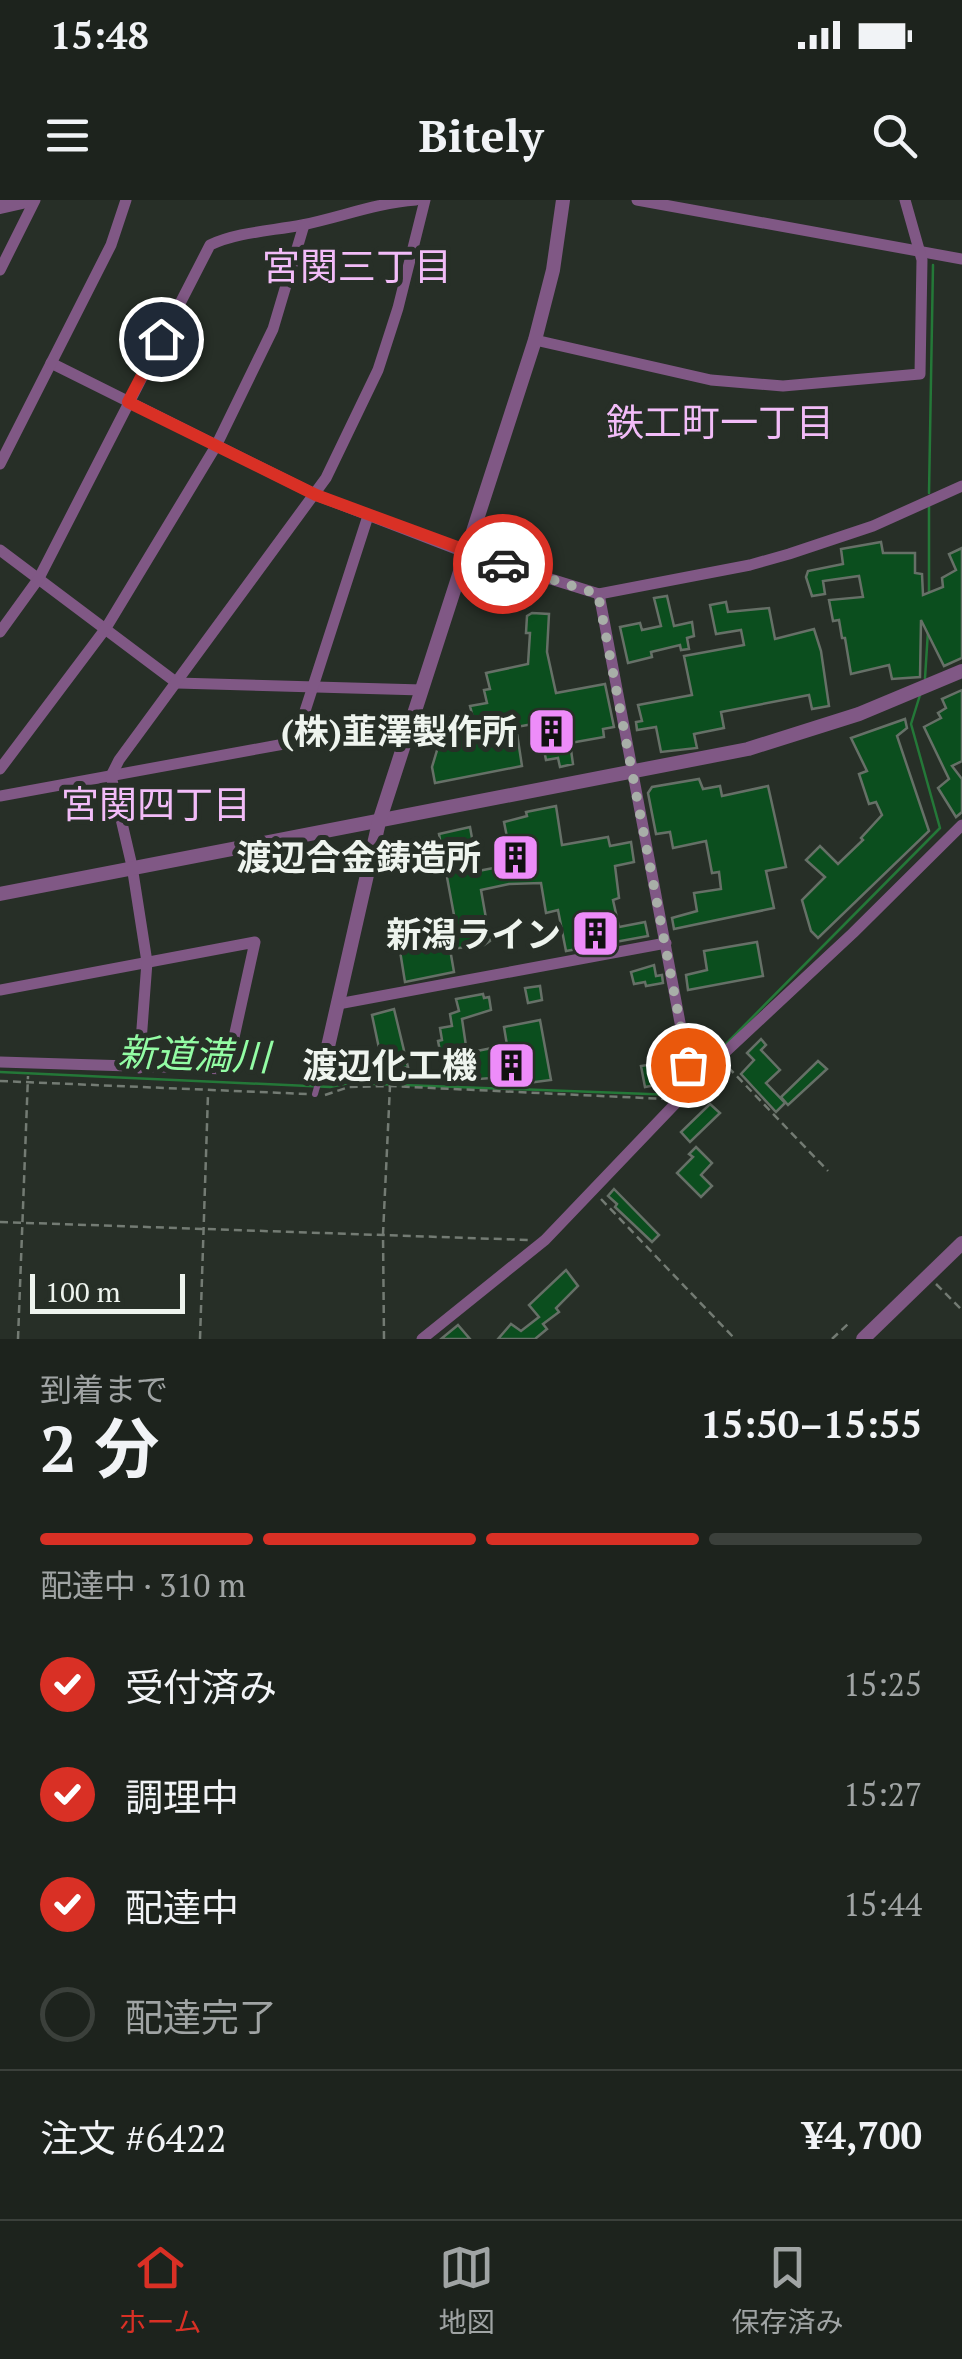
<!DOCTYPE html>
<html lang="ja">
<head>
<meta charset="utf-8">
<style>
  body { margin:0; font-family:"PT Serif","Noto Sans JP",serif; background:#2a2f2a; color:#f1f3f6; height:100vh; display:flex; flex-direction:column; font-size:38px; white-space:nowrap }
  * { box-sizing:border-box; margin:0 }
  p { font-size:32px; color:#a0a4a4 }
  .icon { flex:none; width:55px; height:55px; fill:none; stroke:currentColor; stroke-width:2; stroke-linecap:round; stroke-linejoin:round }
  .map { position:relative; height:1139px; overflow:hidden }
  .details { display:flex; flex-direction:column; background:#1d231d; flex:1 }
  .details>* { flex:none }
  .scale { position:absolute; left:30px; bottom:25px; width:155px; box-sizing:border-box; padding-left:10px; border:5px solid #eef4ee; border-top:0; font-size:28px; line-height:35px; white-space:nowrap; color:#eef4ee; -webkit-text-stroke:8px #272f27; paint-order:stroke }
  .pin { position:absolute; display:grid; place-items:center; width:85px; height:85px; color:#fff; margin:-42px; border:5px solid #fff; border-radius:50%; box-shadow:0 2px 10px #0007 }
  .courier { position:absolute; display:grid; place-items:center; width:100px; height:100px; margin:-50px; border:8px solid #d93025; border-radius:50%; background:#fff; color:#222; box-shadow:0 2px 12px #0007 }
  .overview em { font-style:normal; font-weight:700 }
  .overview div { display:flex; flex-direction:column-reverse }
  .overview { display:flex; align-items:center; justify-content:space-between; height:170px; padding:0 40px }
  h1 { font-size:65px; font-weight:700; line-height:75px }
  .bar { display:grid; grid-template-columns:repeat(4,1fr); gap:15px 10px; align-content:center; height:120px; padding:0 40px }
  .bar i { height:12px; border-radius:8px; background:#3b403b }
  .bar .on { background:#d93025 }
  .bar p { grid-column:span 4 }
  .line { display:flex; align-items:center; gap:25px; padding:0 40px; border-top:2px solid #3b403b }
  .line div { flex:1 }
  ol { padding:0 40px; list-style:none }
  li { display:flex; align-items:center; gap:30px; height:110px }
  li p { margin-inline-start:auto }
  li .icon { padding:10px; border-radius:50%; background:#d93025; color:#fff; stroke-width:4 }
  li:last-child { color:#a0a4a4 }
  li i { width:55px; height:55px; border:5px solid #3b403b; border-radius:50% }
  .status { display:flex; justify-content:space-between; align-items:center; height:70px; padding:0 50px; background:#1d231d; direction:ltr }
  .status svg { height:28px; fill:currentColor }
  header { display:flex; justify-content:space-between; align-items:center; height:130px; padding:0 40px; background:#1d231d; font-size:45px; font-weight:700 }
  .dock { display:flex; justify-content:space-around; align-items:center; height:140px; border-top:2px solid #3b403b; background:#1d231d; font-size:28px; color:#a0a4a4 }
  .dock a { display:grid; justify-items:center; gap:5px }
  .dock .on { color:#d93025 }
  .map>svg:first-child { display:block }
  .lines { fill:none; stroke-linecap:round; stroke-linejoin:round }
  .stream { stroke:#247838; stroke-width:2.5 }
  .building { fill:#0b4e1e; stroke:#667067; stroke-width:2.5 }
  .path { stroke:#737b73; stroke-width:2.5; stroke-dasharray:8 5; stroke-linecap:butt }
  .service { stroke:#805885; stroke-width:6 }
  .minor { stroke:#805885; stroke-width:11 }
  .tertiary { stroke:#805885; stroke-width:14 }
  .done { stroke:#a8afa8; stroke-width:10; stroke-dasharray:0 18 }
  .route { stroke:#d93025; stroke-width:12 }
  .labels { text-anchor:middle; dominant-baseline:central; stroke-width:10; stroke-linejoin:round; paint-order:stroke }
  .poi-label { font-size:35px; font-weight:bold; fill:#eef4ee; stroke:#272f27; text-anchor:end }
  .neighbourhood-label { font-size:38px; fill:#f2bcf8; stroke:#272f27 }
  .water-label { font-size:38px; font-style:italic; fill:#93fda4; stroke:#272f27 }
</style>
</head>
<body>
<div class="status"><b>15:48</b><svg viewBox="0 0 49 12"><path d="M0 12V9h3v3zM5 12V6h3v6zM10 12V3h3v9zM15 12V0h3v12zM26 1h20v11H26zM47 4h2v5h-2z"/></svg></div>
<header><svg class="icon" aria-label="menu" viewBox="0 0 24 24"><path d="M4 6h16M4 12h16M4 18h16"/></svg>Bitely<svg class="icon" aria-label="search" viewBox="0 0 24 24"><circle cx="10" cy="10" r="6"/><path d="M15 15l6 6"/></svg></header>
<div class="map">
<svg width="962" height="1139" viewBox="0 0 962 1139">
  <rect width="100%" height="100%" fill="#272f27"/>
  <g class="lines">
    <g class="stream">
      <path d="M929 293 933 65"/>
      <path d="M929 393V306"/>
      <path d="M925 478 928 431"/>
      <path d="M723 847 940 628 911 524 920 495"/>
      <path d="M0 872 330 887 349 883 675 895 683 886"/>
    </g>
  </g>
  <g class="building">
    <path d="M881 342 883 353H915V373L922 374 923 395 943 387 942 378 956 370 949 354 962 348V458L944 466 921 420 920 477 892 479 889 465 851 474 845 438H842L839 420 833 421 829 400 863 397 859 376 823 381 825 394 812 396 806 377 808 371 843 364 841 349Z"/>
    <path d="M667 396 674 426 692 422 694 436 687 438 689 449 681 450 680 445 651 452 652 457 628 463 620 427 640 423 642 430 661 426 654 398Z"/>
    <path d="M726 402 728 412 769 408 775 439 814 429 821 451 829 506 812 509 809 495 721 512 724 528 694 534 697 548 661 552 656 527 637 530 636 522 642 521 638 505 692 495 684 456 744 445 741 430 716 434 710 405Z"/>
    <path d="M532 413 549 414 547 452 556 493 605 484 614 527 603 529 604 537 570 543 573 564 560 567 558 558 546 560 539 523 516 527 522 566 435 583 432 567 438 547 448 545 444 524H447L446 518 472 514 470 506 487 503 484 490 490 489 486 473 528 464 530 433H526L527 416Z"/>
    <path d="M962 490V561L952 566 962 579V612L956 617 938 588 949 579 924 527 941 518 938 513 946 508 942 499Z"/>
    <path d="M905 519 907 528 897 536 929 631 818 738 811 731 802 700 825 677 806 660 820 646 838 664 863 640 861 638 882 615 876 602 869 604 859 574 867 571 851 538Z"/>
    <path d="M699 579 703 589 720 586 722 596 768 586 786 667 766 671 774 708 674 729 672 718 697 711 694 693 721 689 719 672 712 673 706 641 673 648 670 632 656 634 648 593 652 587Z"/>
    <path d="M556 606 562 645 608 637 610 646 631 642 634 662 615 666 619 698 613 700 619 727 645 722 648 736 566 751 558 710 546 713 541 683 509 684 481 690 490 741 484 745 450 749 454 772 405 782 396 726 454 715 439 634 470 627 478 671 504 666 500 649 509 647 504 622 527 616 526 612Z"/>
    <path d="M757 742 763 776 688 790 686 775 707 770 704 751Z"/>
    <path d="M654 765 656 776 662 775 663 783 646 786 645 782 634 784 631 772Z"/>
    <path d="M540 786 542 800 528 803 525 788Z"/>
    <path d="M483 794 484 798 489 797 491 810 462 819 467 853 507 845 504 827 540 820 551 880 519 884 518 879 494 883 491 878 479 879 478 876 450 881 444 850 440 851 438 841 442 840 440 828 452 826 450 814 459 811 456 799Z"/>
    <path d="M394 809 408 867 384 872 372 815Z"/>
    <path d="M761 839 766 845 761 850 780 870 766 883 785 903 776 912 741 874 754 860 747 853Z"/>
    <path d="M658 854 662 856 663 862 671 861 674 882 645 887 641 866 654 864 652 857Z"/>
    <path d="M818 861 827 869 788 905 781 897Z"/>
    <path d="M710 904 720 913 690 942 681 932Z"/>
    <path d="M696 947 712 963 701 975 712 986 701 997 677 973 693 957 689 954Z"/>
    <path d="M614 989 659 1035 652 1042 615 1007 617 1004 608 996Z"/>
    <path d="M566 1070 578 1086 556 1108 559 1112 543 1124 547 1129 535 1139H498L511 1124 521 1131 539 1117 529 1105Z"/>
    <path d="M458 1125 470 1139H441Z"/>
  </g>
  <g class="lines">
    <g class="path">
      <path d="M728 867 828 971"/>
      <path d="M0 881 307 894"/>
      <path d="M325 895 349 887 390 886 665 899"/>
      <path d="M601 999 735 1139"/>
      <path d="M0 1022 528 1040"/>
      <path d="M936 1084 962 1110"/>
      <path d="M18 1139 28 876"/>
      <path d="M200 1139 208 894"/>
      <path d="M384 1139 383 1034 390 886"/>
      <path d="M832 1139 848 1124"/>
    </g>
    <path class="service" d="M315 894 327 852"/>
    <g class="minor">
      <path d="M637 0 962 59"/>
      <path d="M0 70 35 0"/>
      <path d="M535 140 711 180 783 186 920 174 922 60 905 0"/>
      <path d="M51 163 316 295 467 353 599 394 750 365 789 354 873 326 962 286"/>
      <path d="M0 264 111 45 126 0"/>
      <path d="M0 350 177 483 422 490"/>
      <path d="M599 394 692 886"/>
      <path d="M0 432 39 378 210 45C238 32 271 31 302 25 341 17 376 3 416 0"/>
      <path d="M0 569 106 428 216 246 273 129 304 25"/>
      <path d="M0 596 295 542 368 316"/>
      <path d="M0 790 255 742 227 869 0 862"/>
      <path d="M338 804 666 743"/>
      <path d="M139 868 147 762 132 666 111 576 119 560 326 278 378 170 398 108 425 0"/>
      <path d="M422 1139 545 1040 719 858 853 733 962 625"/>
    </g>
    <g class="tertiary">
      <path d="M0 7 31 0"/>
      <path d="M0 694 748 549 859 514 962 471"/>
      <path d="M327 851 379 622 535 140 553 70 563 0"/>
      <path d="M863 1139 962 1043"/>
    </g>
  </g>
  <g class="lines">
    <path class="done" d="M503 364 598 394 688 865"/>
    <path class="route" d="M161 139 128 202 316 295 503 364"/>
  </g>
  <defs>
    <symbol id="building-square" viewBox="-11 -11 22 22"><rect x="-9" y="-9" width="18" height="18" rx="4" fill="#ed8cf9" stroke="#272f27"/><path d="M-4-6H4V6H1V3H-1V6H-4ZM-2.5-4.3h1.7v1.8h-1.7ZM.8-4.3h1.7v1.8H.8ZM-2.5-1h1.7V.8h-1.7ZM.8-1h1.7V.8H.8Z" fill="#111"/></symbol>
  </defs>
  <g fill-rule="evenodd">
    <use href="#building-square" x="524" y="504" width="55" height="55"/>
    <use href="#building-square" x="488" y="630" width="55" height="55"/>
    <use href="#building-square" x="568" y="706" width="55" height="55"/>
    <use href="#building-square" x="484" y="838" width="55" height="55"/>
  </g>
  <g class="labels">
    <g class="poi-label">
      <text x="517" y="531">(株)韮澤製作所</text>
      <text x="481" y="657">渡辺合金鋳造所</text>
      <text x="561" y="734">新潟ライン</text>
      <text x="477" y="865">渡辺化工機</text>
    </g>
    <g class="neighbourhood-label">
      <text x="357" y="66">宮関三丁目</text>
      <text x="720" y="222">鉄工町一丁目</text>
      <text x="156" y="604">宮関四丁目</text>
    </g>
    <g class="water-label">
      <text transform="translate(194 854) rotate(2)">新道満川</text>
    </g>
  </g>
</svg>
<div class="scale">100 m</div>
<div class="pin" style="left:688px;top:865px;background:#ea580c"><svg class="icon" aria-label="bag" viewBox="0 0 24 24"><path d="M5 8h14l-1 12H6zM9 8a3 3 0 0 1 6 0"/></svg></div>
<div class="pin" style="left:161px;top:139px;background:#1f2937"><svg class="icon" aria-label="home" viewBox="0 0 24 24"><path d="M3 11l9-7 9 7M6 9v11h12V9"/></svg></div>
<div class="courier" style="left:503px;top:364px"><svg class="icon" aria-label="car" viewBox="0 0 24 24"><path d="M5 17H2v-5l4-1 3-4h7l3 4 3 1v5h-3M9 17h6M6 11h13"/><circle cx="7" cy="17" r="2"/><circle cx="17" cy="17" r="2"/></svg></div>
</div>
<section class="details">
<div class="overview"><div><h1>2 分</h1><p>到着まで</p></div><em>15:50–15:55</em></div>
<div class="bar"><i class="on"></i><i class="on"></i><i class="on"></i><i></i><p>配達中 · 310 m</p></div>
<ol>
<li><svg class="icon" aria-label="check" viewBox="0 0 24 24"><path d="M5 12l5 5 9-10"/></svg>受付済み<p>15:25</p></li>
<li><svg class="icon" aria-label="check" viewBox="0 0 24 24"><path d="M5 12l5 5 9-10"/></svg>調理中<p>15:27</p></li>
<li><svg class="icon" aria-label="check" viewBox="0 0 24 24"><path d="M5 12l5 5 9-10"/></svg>配達中<p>15:44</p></li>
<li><i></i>配達完了</li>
</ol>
<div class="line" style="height:130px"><div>注文 #6422</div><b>¥4,700</b></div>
</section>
<nav class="dock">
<a class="on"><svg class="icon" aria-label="home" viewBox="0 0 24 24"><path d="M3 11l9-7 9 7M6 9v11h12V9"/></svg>ホーム</a>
<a><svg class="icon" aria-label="map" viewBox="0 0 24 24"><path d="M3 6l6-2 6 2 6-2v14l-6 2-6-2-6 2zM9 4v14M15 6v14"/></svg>地図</a>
<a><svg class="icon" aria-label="saved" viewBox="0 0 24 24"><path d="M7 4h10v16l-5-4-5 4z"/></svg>保存済み</a>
</nav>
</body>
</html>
